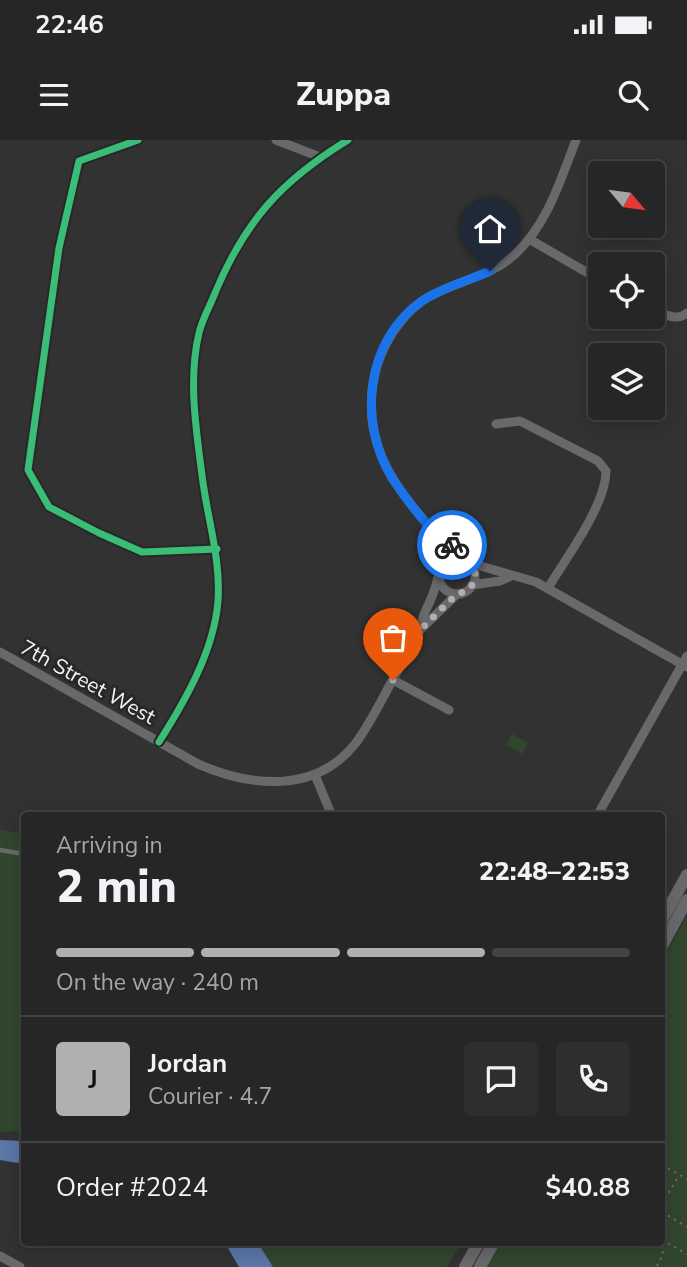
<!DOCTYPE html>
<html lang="en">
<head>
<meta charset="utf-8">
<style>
  body { margin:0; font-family:"Nunito Sans",sans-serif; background:#2e2e2e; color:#f1f3f6; height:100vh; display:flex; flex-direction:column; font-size:26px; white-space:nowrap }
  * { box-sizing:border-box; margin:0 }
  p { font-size:23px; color:#a4a5a7 }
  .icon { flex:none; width:38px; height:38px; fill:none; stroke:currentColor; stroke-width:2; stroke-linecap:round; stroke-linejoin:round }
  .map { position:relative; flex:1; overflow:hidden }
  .panel { position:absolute; left:21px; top:672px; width:644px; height:434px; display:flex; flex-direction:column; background:#262626; border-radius:7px; box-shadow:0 4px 18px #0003,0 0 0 2px #424343 }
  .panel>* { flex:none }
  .needle { width:46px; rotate:119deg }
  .controls { position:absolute; left:588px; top:21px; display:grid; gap:14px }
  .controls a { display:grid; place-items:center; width:77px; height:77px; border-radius:7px; background:#262626; box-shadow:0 4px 18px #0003,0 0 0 2px #424343; font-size:35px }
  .pin { position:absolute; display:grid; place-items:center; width:60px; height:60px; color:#fff; margin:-72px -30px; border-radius:50% 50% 50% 0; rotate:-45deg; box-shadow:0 0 7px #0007 }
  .pin .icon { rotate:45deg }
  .courier { position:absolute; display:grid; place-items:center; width:70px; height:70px; margin:-35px; border:5px solid #1a73e8; border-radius:50%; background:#fff; color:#222; box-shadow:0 2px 9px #0007 }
  .summary em { font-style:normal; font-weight:800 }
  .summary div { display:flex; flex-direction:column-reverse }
  .summary { display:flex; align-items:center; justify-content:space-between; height:119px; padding:0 35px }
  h1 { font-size:46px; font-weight:800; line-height:52px }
  .bar { display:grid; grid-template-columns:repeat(4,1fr); gap:10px 7px; align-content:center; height:84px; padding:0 35px }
  .bar i { height:9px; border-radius:5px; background:#424343 }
  .bar .current { background:#b1afb2 }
  .bar p { grid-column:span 4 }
  .line { display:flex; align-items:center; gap:18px; padding:0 35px; border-top:2px solid #424343 }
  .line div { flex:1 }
  .round { display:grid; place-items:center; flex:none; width:74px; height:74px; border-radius:7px; background:#2e2e2e }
  .status { display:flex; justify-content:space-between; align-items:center; height:49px; padding:0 35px; background:#262626; direction:ltr }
  .status svg { height:19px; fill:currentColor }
  header { display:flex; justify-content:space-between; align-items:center; height:91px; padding:0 35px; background:#262626; font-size:32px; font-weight:800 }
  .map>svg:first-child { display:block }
  .green { fill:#32462e }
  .water { fill:#5b76a7 }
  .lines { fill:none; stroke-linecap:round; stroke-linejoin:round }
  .path { stroke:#6f6e6f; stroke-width:2; stroke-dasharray:2 5; stroke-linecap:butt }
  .lane { stroke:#69686a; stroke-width:4.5 }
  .street { stroke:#69686a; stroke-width:9 }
  .secondary { stroke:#69686a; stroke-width:12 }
  .cycleway-casing { stroke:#29272a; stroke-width:11 }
  .cycleway { stroke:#3abd76; stroke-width:7 }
  .done { stroke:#b1afb2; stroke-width:7; stroke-dasharray:0 12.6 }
  .route { stroke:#1a73e8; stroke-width:9 }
  .labels { text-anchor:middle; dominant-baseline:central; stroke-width:6; stroke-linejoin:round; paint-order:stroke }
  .street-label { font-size:21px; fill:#f5f3f6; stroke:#29272a }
</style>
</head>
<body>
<div class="status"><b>22:46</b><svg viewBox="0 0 49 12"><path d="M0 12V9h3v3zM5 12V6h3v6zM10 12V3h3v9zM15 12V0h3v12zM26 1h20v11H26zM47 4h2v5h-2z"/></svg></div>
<header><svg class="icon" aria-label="menu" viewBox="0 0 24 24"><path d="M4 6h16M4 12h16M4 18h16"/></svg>Zuppa<svg class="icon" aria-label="search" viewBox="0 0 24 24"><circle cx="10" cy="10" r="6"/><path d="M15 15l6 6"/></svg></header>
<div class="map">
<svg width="687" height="1127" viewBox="0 0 687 1127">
  <rect width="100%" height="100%" fill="#333233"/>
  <g class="green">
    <path d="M512 594 528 603 522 614 506 605Z"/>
    <path d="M0 690 24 694V991L0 992Z"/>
    <path d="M687 776V1127H487L501 1103 662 1102V821Z"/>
    <path d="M258 1103H461L447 1127H273Z"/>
  </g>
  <g class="water">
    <path d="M0 1000 24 1001V1021L17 1023 0 1020Z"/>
    <path d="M225 1103H258L273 1127H239Z"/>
  </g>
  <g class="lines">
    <g class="path">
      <path d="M662 1025 687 1039"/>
      <path d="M662 1065 679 1035"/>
      <path d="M662 1072 687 1087"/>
      <path d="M662 1100 687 1114"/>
      <path d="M657 1126 663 1114 662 1100"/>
    </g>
    <path class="lane" d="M0 710 24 714"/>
    <g class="street">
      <path d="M138 0 79 21 59 108 28 330 49 367 99 393 142 412 217 409"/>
      <path d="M276 0 320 17"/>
      <path d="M529 99 600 140"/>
      <path d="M653 169C664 174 677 182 687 173"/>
      <path d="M496 284 520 281 598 321 606 331C606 365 566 418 548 448"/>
      <path d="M434 392 441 426"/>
      <circle cx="457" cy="436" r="18"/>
      <path d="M462 418C457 412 452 402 445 397 441 394 436 393 432 389 388 341 358 293 377 226 385 201 401 176 422 161 450 142 487 139 513 116 547 86 560 41 576 0"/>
      <path d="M470 423 536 442 687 527"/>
      <path d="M472 445 500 441 511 436"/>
      <path d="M421 489 457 454"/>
      <path d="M0 512 198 624C251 647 315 654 355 604 370 584 381 561 393 539 402 524 412 508 419 492 422 486 422 478 425 472 431 460 435 451 438 437"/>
      <path d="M393 540 449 570"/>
      <path d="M159 602C185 561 214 511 218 461 221 418 207 378 202 335 196 289 188 239 199 193 202 180 210 166 215 153 245 81 281 41 348 0"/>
      <path d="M315 635 332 676"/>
      <path d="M597 676 687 516"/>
      <path d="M0 1116 20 1127"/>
    </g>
    <g class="secondary">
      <path d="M662 780 687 735"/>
      <path d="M662 806 687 760"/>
      <path d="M465 1127 479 1102"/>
      <path d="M480 1127 494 1102"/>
    </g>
    <defs>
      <g id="cycleway">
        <path d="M138 0 79 21 59 108 28 330 49 367 99 393 142 412 217 409"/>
        <path d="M159 602C185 561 214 511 218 461 221 418 207 378 202 335 196 289 188 239 199 193 202 180 210 166 215 153 245 81 281 41 348 0"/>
      </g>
    </defs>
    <use href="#cycleway" class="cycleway-casing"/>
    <use href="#cycleway" class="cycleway"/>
  </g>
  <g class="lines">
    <path class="done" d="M393 540 420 490 457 454C470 451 480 440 473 427 469 419 458 413 452 405"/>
    <path class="route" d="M452 405C446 398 442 397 435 392 425 385 400 350 392 338 358 282 365 201 422 161 443 147 467 141 490 131"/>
  </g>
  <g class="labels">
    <g class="street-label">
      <text transform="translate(88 542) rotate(29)">7th Street West</text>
    </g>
  </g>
</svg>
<div class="controls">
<a><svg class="needle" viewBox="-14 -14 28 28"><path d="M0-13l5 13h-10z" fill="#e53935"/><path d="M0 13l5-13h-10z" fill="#a4a5a7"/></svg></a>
<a><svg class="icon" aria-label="locate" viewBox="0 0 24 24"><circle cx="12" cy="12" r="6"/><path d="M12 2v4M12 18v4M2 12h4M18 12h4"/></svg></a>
<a><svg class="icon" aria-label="layers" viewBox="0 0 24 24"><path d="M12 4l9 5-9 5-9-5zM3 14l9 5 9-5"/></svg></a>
</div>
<div class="pin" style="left:393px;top:540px;background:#ea580c"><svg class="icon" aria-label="bag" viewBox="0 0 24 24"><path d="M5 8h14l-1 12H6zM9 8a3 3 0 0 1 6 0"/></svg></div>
<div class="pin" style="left:490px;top:131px;background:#1f2937"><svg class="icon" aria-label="home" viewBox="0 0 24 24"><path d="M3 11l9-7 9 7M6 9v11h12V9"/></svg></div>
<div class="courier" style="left:452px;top:405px"><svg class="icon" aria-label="bike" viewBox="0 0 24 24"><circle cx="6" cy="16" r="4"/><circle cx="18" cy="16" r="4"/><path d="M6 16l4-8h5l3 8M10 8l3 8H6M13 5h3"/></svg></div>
<section class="panel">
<div class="summary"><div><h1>2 min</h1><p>Arriving in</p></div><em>22:48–22:53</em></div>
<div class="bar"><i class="current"></i><i class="current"></i><i class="current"></i><i></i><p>On the way · 240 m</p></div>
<div class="line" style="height:126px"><b class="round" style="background:#b1afb2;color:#111">J</b><div><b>Jordan</b><p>Courier · 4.7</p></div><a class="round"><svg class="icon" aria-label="chat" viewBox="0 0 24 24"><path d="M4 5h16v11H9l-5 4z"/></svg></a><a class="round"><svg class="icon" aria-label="phone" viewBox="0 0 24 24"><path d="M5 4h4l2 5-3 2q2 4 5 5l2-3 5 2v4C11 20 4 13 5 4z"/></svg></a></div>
<div class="line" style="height:91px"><div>Order #2024</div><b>$40.88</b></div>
</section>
</div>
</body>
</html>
